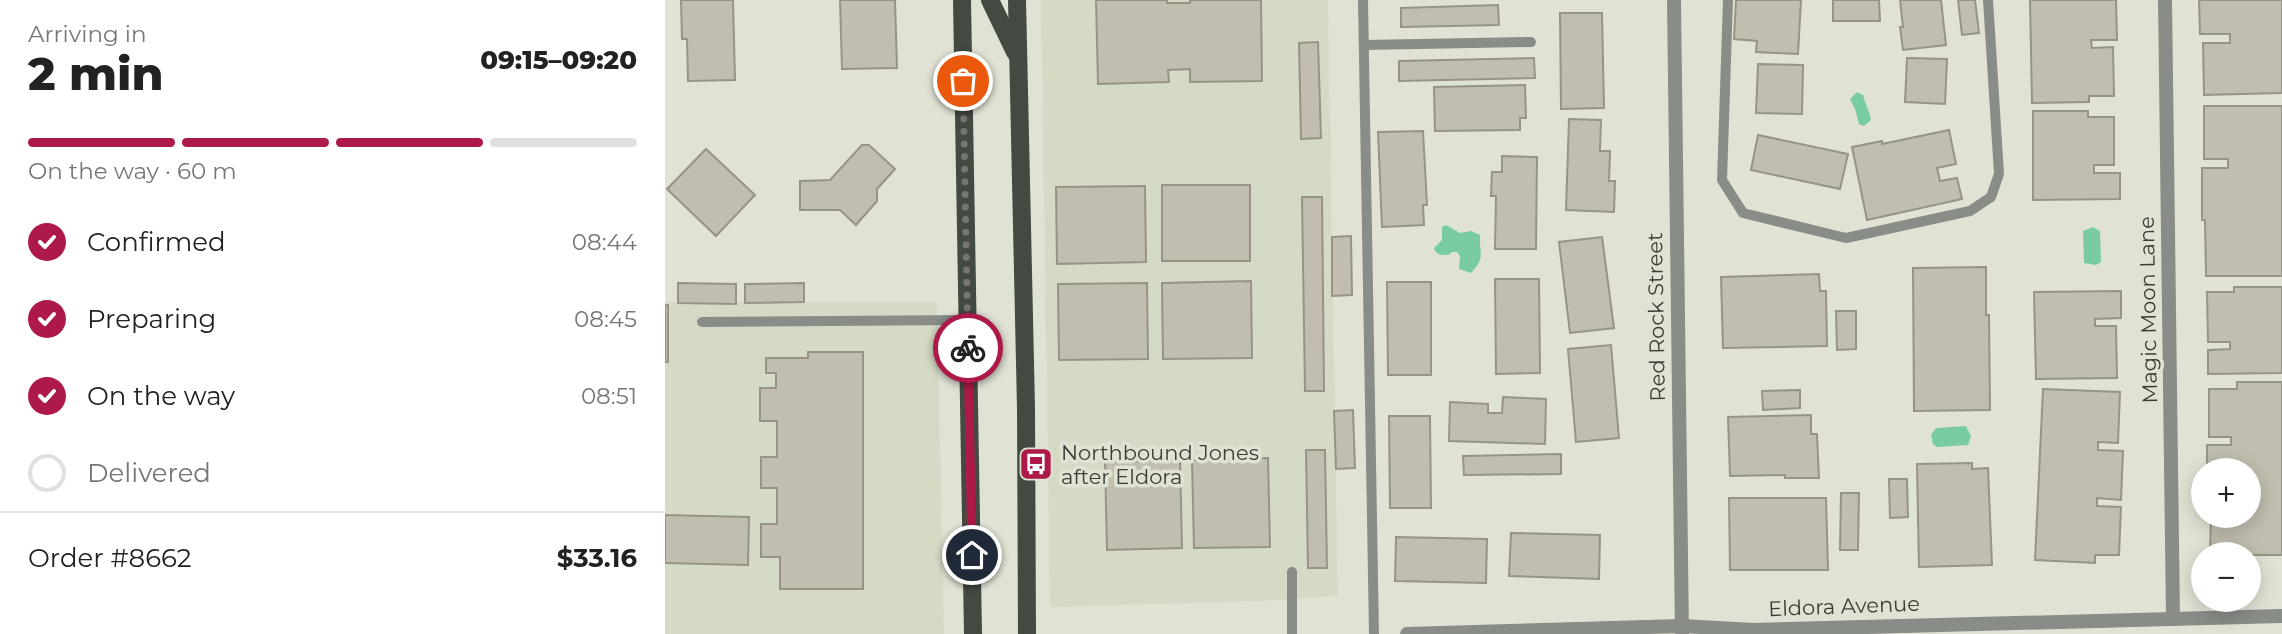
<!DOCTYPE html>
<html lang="en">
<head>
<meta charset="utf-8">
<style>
  body { margin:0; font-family:Montserrat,sans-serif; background:#f2f2f2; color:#222; height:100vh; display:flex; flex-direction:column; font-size:26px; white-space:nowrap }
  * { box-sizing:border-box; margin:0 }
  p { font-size:23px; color:#767676 }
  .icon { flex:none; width:38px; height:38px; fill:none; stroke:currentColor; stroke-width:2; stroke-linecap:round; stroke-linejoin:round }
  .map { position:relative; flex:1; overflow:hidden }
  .details { display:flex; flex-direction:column; background:#fff; width:665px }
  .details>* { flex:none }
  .tools { position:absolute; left:1526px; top:458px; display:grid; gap:14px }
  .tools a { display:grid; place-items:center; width:70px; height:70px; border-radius:50%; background:#fff; box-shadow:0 4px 18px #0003; font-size:35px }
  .pin { position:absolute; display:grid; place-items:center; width:60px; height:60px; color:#fff; margin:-30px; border:4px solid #fff; border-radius:50%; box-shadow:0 2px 7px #0007 }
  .courier { position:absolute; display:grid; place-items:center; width:70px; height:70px; margin:-35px; border:5px solid #ad1a49; border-radius:50%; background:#fff; color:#222; box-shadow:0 2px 9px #0007 }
  .overview em { font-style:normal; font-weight:800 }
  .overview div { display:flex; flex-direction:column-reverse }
  .overview { display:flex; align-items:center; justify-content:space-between; height:119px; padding:0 28px }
  h1 { font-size:46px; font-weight:800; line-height:52px }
  .bar { display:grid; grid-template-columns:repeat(4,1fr); gap:10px 7px; align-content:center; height:84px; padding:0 28px }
  .bar i { height:9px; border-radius:5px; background:#e0e0e0 }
  .bar .selected { background:#ad1a49 }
  .bar p { grid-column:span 4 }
  .line { display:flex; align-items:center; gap:18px; padding:0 28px; border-top:2px solid #e0e0e0 }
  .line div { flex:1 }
  ol { padding:0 28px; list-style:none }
  li { display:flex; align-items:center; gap:21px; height:77px }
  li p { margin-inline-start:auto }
  li .icon { padding:7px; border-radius:50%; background:#ad1a49; color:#fff; stroke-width:4 }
  li:last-child { color:#767676 }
  li i { width:38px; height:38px; border:4px solid #e0e0e0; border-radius:50% }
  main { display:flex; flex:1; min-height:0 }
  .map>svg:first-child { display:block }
  .built { fill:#d5dac4 }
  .water { fill:#79cba2 }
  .building { fill:#c1beaf; stroke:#979385; stroke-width:2 }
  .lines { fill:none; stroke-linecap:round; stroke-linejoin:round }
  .lane { stroke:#898d88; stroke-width:10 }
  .street { stroke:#898d88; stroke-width:14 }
  .primary { stroke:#434a41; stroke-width:18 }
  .done { stroke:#75776e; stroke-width:7; stroke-dasharray:0 12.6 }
  .route { stroke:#ad1a49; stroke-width:9 }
  .labels { text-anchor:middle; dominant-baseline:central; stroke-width:7; stroke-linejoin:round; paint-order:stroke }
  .street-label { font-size:21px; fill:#3c3d37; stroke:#e0e3d4 }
  .poi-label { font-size:21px; fill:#3c3d37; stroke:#e0e3d4; text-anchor:start }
</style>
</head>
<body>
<main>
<section class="details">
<div class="overview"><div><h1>2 min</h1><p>Arriving in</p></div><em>09:15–09:20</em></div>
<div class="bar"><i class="selected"></i><i class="selected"></i><i class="selected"></i><i></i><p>On the way · 60 m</p></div>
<ol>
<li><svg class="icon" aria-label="check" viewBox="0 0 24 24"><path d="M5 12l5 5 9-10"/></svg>Confirmed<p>08:44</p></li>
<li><svg class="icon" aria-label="check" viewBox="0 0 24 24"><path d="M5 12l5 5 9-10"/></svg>Preparing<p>08:45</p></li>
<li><svg class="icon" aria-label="check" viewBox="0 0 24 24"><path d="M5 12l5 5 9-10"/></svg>On the way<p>08:51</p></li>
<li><i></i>Delivered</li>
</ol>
<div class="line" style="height:91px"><div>Order #8662</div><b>$33.16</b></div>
</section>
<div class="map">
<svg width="1617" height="634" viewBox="0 0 1617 634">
  <rect width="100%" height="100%" fill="#e0e3d4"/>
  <g class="built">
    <path d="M376 0H663L673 596 597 601 385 607Z"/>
    <path d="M0 302H272L279 634H0Z"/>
  </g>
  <g class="water">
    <path d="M1192 92 1198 95C1200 104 1205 112 1206 120L1199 126 1194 124 1190 109 1185 99Z"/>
    <path d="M781 225 795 233 806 231 815 235C814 255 821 257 806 273L794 269 795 256 792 252H787L783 255C776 255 771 255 769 248L777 240V227Z"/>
    <path d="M1428 227 1435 231 1436 262 1431 265 1419 263 1418 231Z"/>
    <path d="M1301 426 1306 436 1303 445 1272 447 1268 444 1266 435 1271 428Z"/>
  </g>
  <g class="building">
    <path d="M16 0H68L70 80 23 81 22 39H17Z"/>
    <path d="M175 0H230L232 68 177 69Z"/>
    <path d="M431 0H502V3H525V0H596L597 81 525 82V69L503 70 504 82 433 84Z"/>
    <path d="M1071 0H1136L1133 54 1091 52 1092 41 1069 39Z"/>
    <path d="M1168 0H1214L1215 21H1168Z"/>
    <path d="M1235 0H1276L1281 45 1238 50 1235 27H1238Z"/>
    <path d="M1293 0H1310L1314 33 1297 35Z"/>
    <path d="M1365 0H1451L1452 40H1426L1427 48 1448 47 1449 96H1424V102L1367 103Z"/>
    <path d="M1534 0H1617V93L1539 95 1538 43H1565V34H1535Z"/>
    <path d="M833 5 834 25 736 27V8Z"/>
    <path d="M895 13H937L939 108 896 109Z"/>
    <path d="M653 42 656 138 636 139 634 43Z"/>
    <path d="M869 58 870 78 734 81V61Z"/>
    <path d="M1242 58 1282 59 1280 104 1240 102Z"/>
    <path d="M1093 64 1138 65 1137 114 1091 113Z"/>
    <path d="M860 85 861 118H855V130L770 131 769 87Z"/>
    <path d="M1539 106H1617V276H1541L1540 220H1537V168H1563V159H1539Z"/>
    <path d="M1368 111H1423V117H1449V165H1429V173H1455V199L1368 200Z"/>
    <path d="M904 119 936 120 935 151H945L944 181H950L949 212 901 210Z"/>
    <path d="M1284 130 1291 164 1272 168 1275 181 1292 178 1297 199 1202 220 1187 147 1217 141V144Z"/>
    <path d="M758 131 762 205H758L759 225 717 227 713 132Z"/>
    <path d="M1093 135 1183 154 1175 189 1086 170Z"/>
    <path d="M197 145H204L230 169 212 189V201L191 225 175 210H135V181L165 180Z"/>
    <path d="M41 149 90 195 51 236 2 189Z"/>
    <path d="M837 156 872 157 871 249H830L831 196H826L827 172H837Z"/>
    <rect x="497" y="185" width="88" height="76"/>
    <path d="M480 186 481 262 392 264 391 187Z"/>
    <path d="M637 197H657L659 391H640Z"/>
    <path d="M686 236 687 295 667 296V237Z"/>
    <path d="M937 237 949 328 905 333 894 242Z"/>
    <path d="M1321 267V315H1324L1325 410 1249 411 1248 268Z"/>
    <path d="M1154 274 1155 291H1161L1162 346 1058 348 1056 277Z"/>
    <path d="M830 279H874L875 373 831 374Z"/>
    <path d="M586 281 587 358 498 359 497 283Z"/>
    <path d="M722 282H766V375H723Z"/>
    <path d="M13 283 71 284V304L13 303Z"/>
    <path d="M139 283V302L80 303V284Z"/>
    <path d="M482 283 483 359 394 360 393 284Z"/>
    <path d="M1569 287H1617V373L1543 374V350L1565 349V342H1543L1542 292H1569Z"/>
    <path d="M1456 291V318L1430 319V326H1451L1452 378 1371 379 1369 292Z"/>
    <rect x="0" y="305" width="3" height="57"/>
    <path d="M1171 311H1191V349L1172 350Z"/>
    <path d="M946 345 954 438 911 442 903 349Z"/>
    <path d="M143 352H198V589H115V557H96V524H112V488H96V457H112V421H95V388H111V373H101V358H143Z"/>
    <path d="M1572 382H1617V555H1545L1546 516H1584V471H1542V445H1566V437H1544V389H1572Z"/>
    <path d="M1378 389 1455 392 1453 443 1433 442V450L1458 451 1456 500 1432 498V506L1456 507 1454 555H1430V563L1370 560Z"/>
    <path d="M1135 390V408L1098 410 1097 391Z"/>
    <path d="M838 397 881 399 880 444 784 441 785 402 823 404V413H837Z"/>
    <path d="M688 410 690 468 671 469 669 411Z"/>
    <path d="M1146 415V434H1152L1154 478H1120V475L1065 476 1063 417Z"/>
    <path d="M724 416H765L766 508H725Z"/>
    <path d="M641 450H660L662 568H643Z"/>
    <path d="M896 454V474L799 475 798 456Z"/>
    <path d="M603 458 605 547 529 548 527 460Z"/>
    <path d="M515 460 517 548 442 550 440 462Z"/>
    <path d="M1307 463V469L1323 468 1327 565 1254 567 1252 464Z"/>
    <path d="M1224 479H1242L1243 517 1225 518Z"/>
    <path d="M1176 493H1194L1193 550H1175Z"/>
    <path d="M1064 498H1161L1163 570H1065Z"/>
    <path d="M0 515 84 517 83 565 0 563Z"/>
    <path d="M846 533 935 535 934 579 844 576Z"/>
    <path d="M731 537 822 539 821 583 730 581Z"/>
  </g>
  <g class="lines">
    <g class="lane">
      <path d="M698 0 709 634"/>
      <path d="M1063 0 1057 180 1078 213 1181 238 1305 211 1326 197 1334 174 1323 0"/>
      <path d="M699 45 866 42"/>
      <path d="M37 322 302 320"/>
      <path d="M627 572V634"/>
    </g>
    <g class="street">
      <path d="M1009 0 1017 634"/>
      <path d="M1500 0 1508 619"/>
      <path d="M742 634 1017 626 1089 630 1617 616"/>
    </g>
    <g class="primary">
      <path d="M297 0 308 634"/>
      <path d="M325 0 350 52"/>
      <path d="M352 0 361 408 362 634"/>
    </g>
  </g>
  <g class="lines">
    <path class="done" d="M298 81 303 348"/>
    <path class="route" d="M303 348 307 555"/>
  </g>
  <defs>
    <symbol id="bus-square" viewBox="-11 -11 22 22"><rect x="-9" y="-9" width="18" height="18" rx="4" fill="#ad1a49" stroke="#e0e3d4"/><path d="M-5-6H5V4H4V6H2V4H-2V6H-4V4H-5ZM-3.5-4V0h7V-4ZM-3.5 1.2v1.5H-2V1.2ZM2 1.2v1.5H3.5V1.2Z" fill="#fff"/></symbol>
  </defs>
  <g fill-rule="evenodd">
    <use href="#bus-square" x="352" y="445" width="38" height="38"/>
  </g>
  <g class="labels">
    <g class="street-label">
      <text transform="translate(1483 310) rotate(-91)">Magic Moon Lane</text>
      <text transform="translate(991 317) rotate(-91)">Red Rock Street</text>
      <text transform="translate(1179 606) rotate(-2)">Eldora Avenue</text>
    </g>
    <g class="poi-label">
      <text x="396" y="452">Northbound Jones<tspan x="396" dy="24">after Eldora</tspan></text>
    </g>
  </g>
</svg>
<div class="tools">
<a>+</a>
<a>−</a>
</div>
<div class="pin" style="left:298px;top:81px;background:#ea580c"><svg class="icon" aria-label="bag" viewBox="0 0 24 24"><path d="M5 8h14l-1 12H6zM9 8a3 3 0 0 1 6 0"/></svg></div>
<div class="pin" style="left:307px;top:555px;background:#1f2937"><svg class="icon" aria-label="home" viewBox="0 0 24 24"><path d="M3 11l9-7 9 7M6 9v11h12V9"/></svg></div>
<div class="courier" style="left:303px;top:348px"><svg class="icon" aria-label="bike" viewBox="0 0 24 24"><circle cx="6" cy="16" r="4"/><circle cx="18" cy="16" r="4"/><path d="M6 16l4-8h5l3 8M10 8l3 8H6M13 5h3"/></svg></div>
</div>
</main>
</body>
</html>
